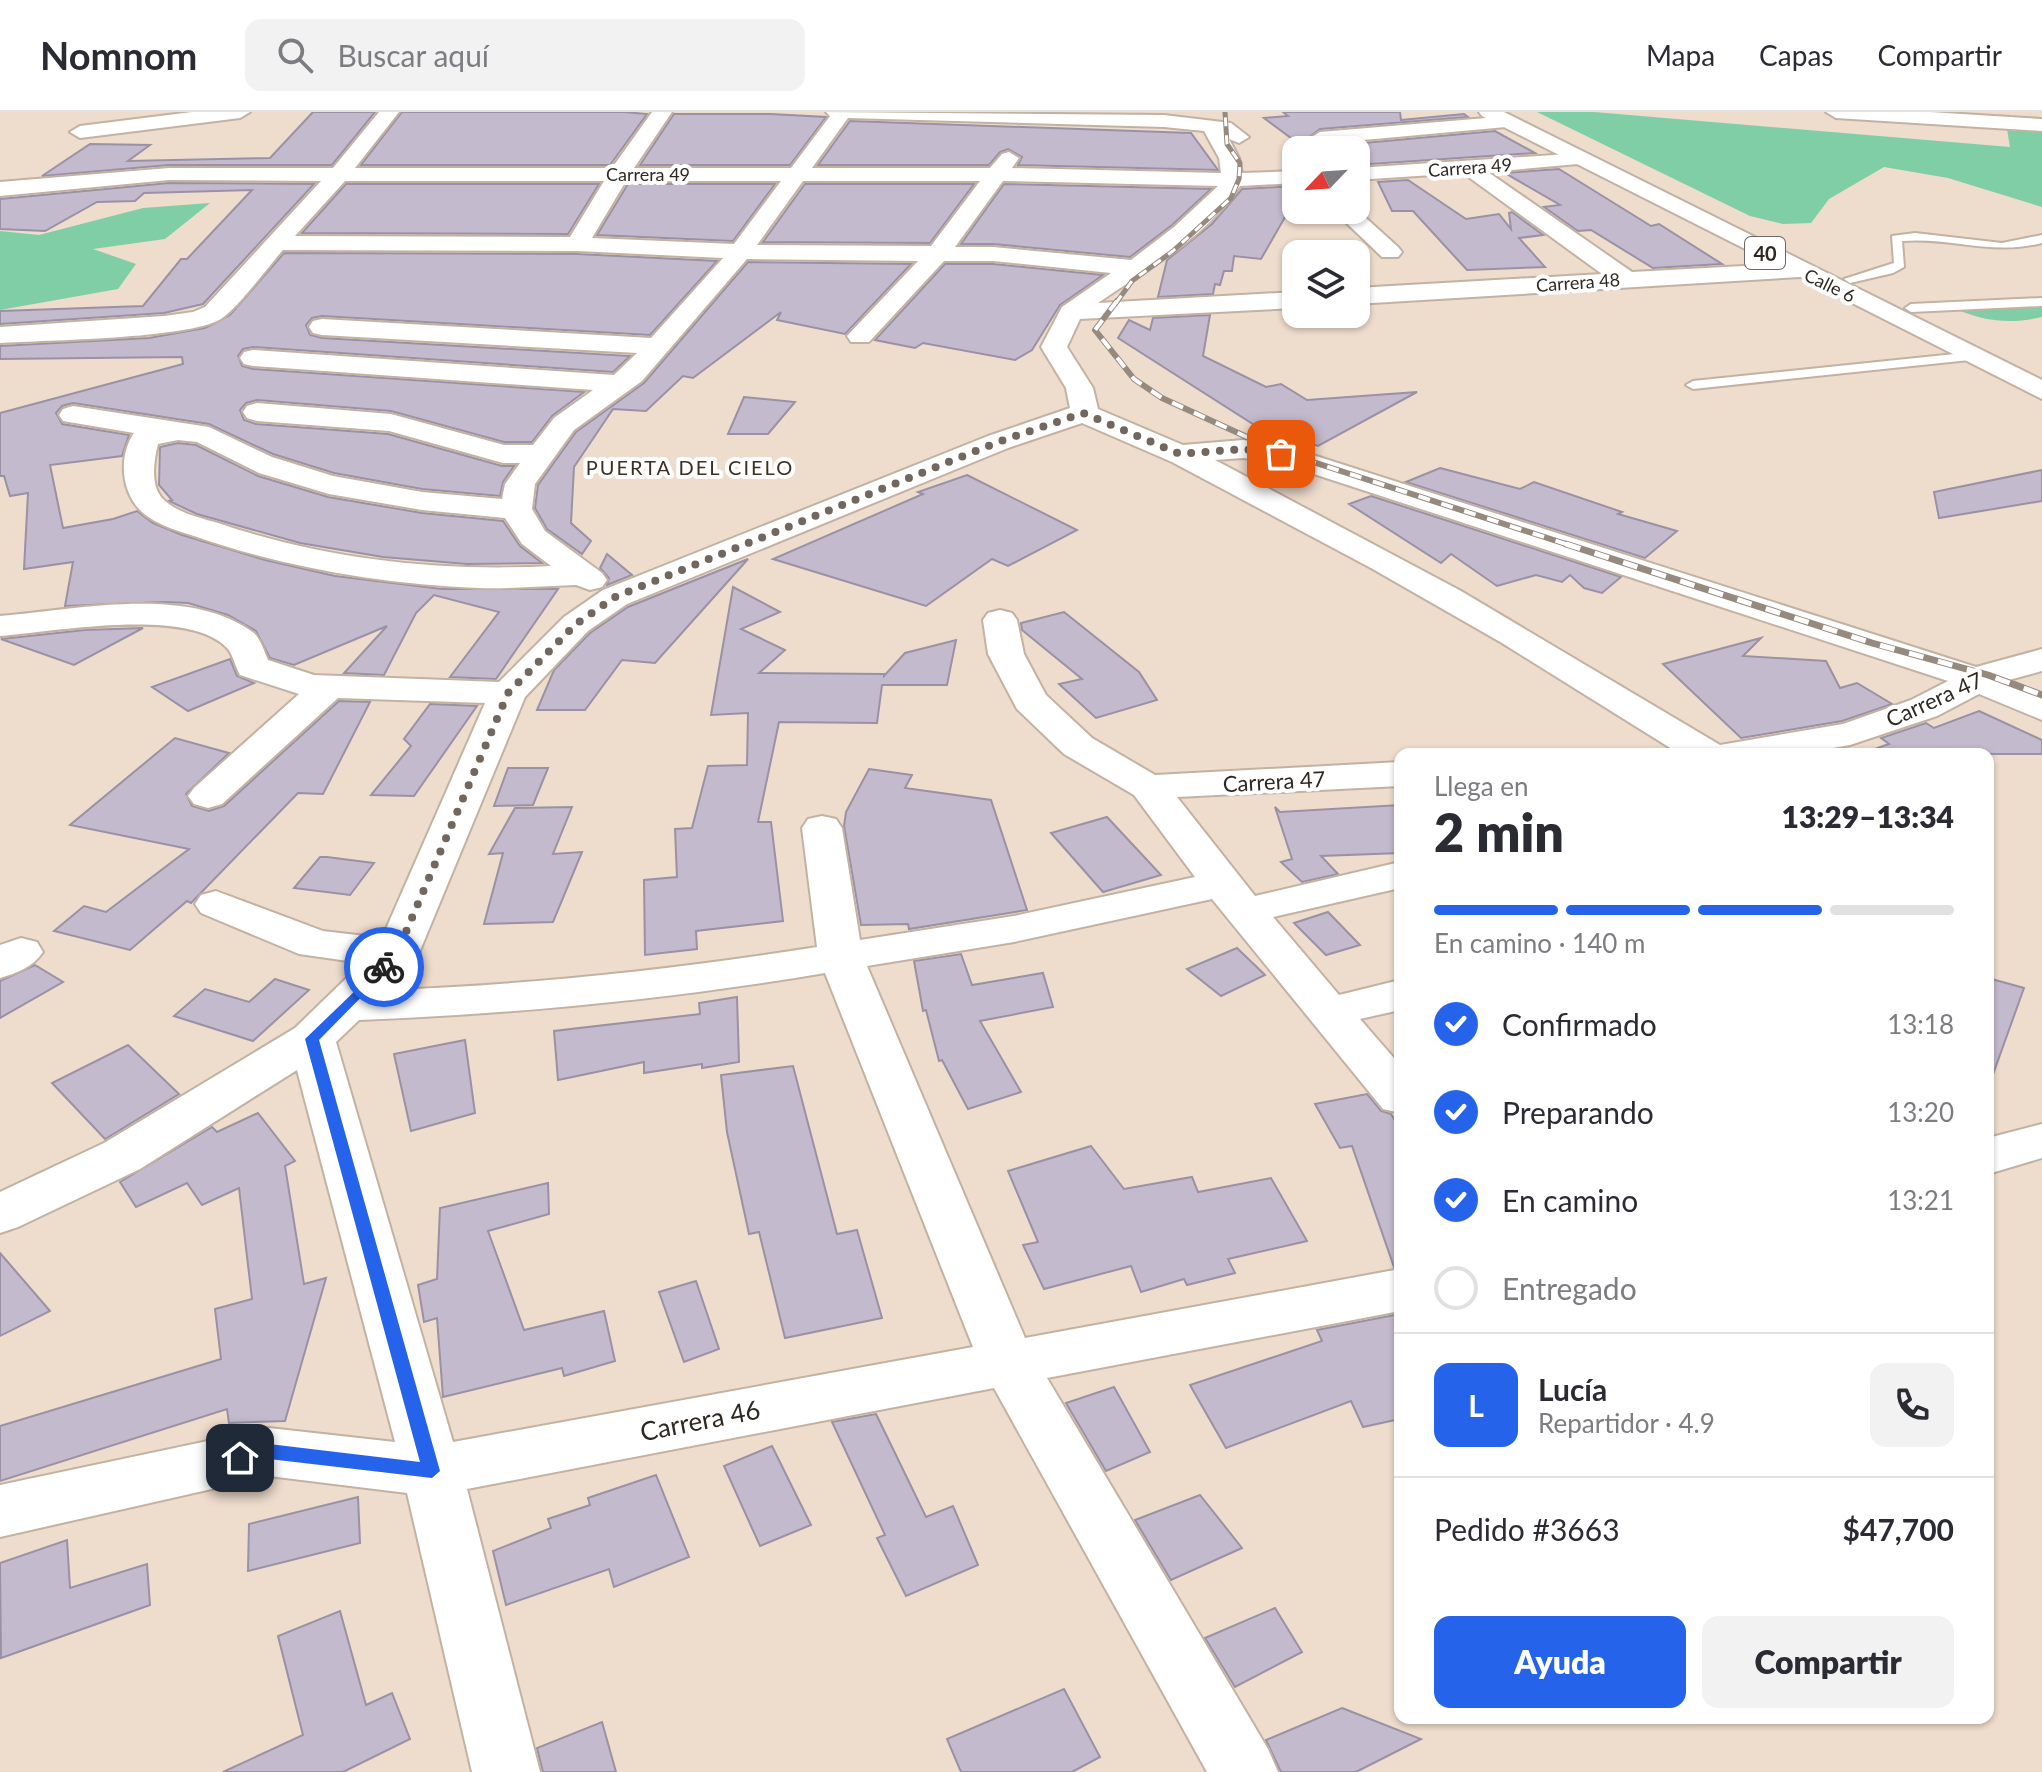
<!DOCTYPE html>
<html lang="es">
<head>
<meta charset="utf-8">
<style>
  body { margin:0; font-family:Lato,sans-serif; background:#f2f2f3; color:#2b2b33; height:100vh; display:flex; flex-direction:column; font-size:30px; white-space:nowrap }
  * { box-sizing:border-box; margin:0 }
  p { font-size:26px; color:#7c7c81 }
  .icon { flex:none; width:44px; height:44px; fill:none; stroke:currentColor; stroke-width:2; stroke-linecap:round; stroke-linejoin:round }
  .map { position:relative; flex:1; overflow:hidden }
  .details { position:absolute; left:1394px; top:636px; width:600px; height:976px; display:flex; flex-direction:column; background:#fff; border-radius:16px; box-shadow:0 2px 6px #0004 }
  .details>* { flex:none }
  .needle { width:52px; rotate:245deg }
  .fabs { position:absolute; left:1282px; top:24px; display:grid; gap:16px }
  .fabs a { display:grid; place-items:center; width:88px; height:88px; border-radius:16px; background:#fff; box-shadow:0 2px 6px #0004; font-size:40px }
  .pin { position:absolute; display:grid; place-items:center; width:68px; height:68px; color:#fff; margin:-34px; border-radius:16px; box-shadow:0 4px 12px #0006 }
  .courier { position:absolute; display:grid; place-items:center; width:80px; height:80px; margin:-40px; border:6px solid #2563eb; border-radius:50%; background:#fff; color:#222; box-shadow:0 2px 10px #0007 }
  .headline em { font-style:normal; font-weight:800 }
  .headline div { display:flex; flex-direction:column-reverse }
  .headline { display:flex; align-items:center; justify-content:space-between; height:136px; padding:0 40px }
  h1 { font-size:52px; font-weight:800; line-height:60px }
  .bar { display:grid; grid-template-columns:repeat(4,1fr); gap:12px 8px; align-content:center; height:96px; padding:0 40px }
  .bar i { height:10px; border-radius:6px; background:#e1e1e2 }
  .bar .current { background:#2563eb }
  .bar p { grid-column:span 4 }
  .line { display:flex; align-items:center; gap:20px; padding:0 40px; border-top:2px solid #e1e1e2 }
  .line div { flex:1 }
  .round { display:grid; place-items:center; flex:none; width:84px; height:84px; border-radius:16px; background:#f2f2f3 }
  ol { padding:0 40px; list-style:none }
  li { display:flex; align-items:center; gap:24px; height:88px }
  li p { margin-inline-start:auto }
  li .icon { padding:8px; border-radius:50%; background:#2563eb; color:#fff; stroke-width:4 }
  li:last-child { color:#7c7c81 }
  li i { width:44px; height:44px; border:4px solid #e1e1e2; border-radius:50% }
  .button { display:flex; gap:16px; margin-top:auto; padding:16px 40px }
  .button a { flex:1; height:92px; border-radius:16px; background:#2563eb; color:#fff; font-size:32px; font-weight:800; line-height:92px; text-align:center }
  .button a+a { background:#f2f2f3; color:#2b2b33 }
  header { display:flex; align-items:center; gap:48px; box-sizing:border-box; height:112px; padding:0 40px; background:#fff; border-bottom:2px solid #e1e1e2 }
  header strong { font-size:38px }
  nav { display:flex; gap:44px; margin-inline-start:auto; font-size:28px }
  .search { width:560px; height:72px; background:#f2f2f3; display:flex; align-items:center; gap:20px; box-sizing:border-box; padding:0 28px; border-radius:16px; color:#7c7c81; font-size:30px }
  .map>svg:first-child { display:block }
  .green { fill:#7fcea5 }
  .building { fill:#c3bace; stroke:#9a91a5; stroke-width:2 }
  .lines { fill:none; stroke-linecap:round; stroke-linejoin:round }
  .service-casing { stroke:#c3b2a2; stroke-width:4 }
  .minor-casing { stroke:#c3b2a2; stroke-width:4 }
  .trunk-casing { stroke:#c3b2a2; stroke-width:4 }
  .service { fill:#fff; fill-rule:evenodd }
  .minor { fill:#fff; fill-rule:evenodd }
  .trunk { fill:#fff; fill-rule:evenodd }
  .rail-far2-casing { stroke:#968a7f; stroke-width:5 }
  .rail-far1-casing { stroke:#968a7f; stroke-width:6 }
  .rail-casing { stroke:#968a7f; stroke-width:7 }
  .rail-far2 { stroke:#fff; stroke-width:3; stroke-dasharray:9; stroke-linecap:butt }
  .rail-far1 { stroke:#fff; stroke-width:4; stroke-dasharray:12; stroke-linecap:butt }
  .rail { stroke:#fff; stroke-width:5; stroke-dasharray:15; stroke-linecap:butt }
  .route { fill:#2563eb }
  .done { stroke:#71675e; stroke-width:8; stroke-dasharray:0 14.4 }
  .labels { text-anchor:middle; dominant-baseline:central; stroke-width:8; stroke-linejoin:round; paint-order:stroke }
  .far-street-label { font-size:18px; fill:#2e2822; stroke:#fff }
  .shield { fill:#fff; stroke:#6d6864; stroke-width:2 }
  .shield-label { font-size:20px; font-weight:bold; fill:#2e2822 }
  .far-neighbourhood-label { font-size:20px; letter-spacing:2px; fill:#3d3022; stroke:#fff }
  .street-label { font-size:22px; fill:#2e2822; stroke:#fff }
  .near-street-label { font-size:26px; fill:#2e2822; stroke:#fff }
</style>
</head>
<body>
<header>
<strong>Nomnom</strong>
<div class="search"><svg class="icon" aria-label="search" viewBox="0 0 24 24"><circle cx="10" cy="10" r="6"/><path d="M15 15l6 6"/></svg>Buscar aquí</div>
<nav><a>Mapa</a><a>Capas</a><a>Compartir</a></nav>
</header>
<div class="map">
<svg width="2042" height="1660" viewBox="0 0 2042 1660">
  <rect width="100%" height="100%" fill="#eedccc"/>
  <g class="green">
    <path d="M1537 0H1594L2010 35 2007 17 2042 18V95L1948 66 1884 55 1829 87 1811 111 1783 112 1750 104Z"/>
    <path d="M210 91 165 127 93 137 136 152 118 177 0 198V119L39 123 143 96Z"/>
    <path d="M1949 194H2042V205C2008 213 1981 209 1949 194Z"/>
  </g>
  <g class="building">
    <path d="M313 0H375L332 53H169L42 64 90 32 150 33 128 49 270 46Z"/>
    <path d="M402 0H624L647 2 610 53H361Z"/>
    <path d="M1283 0H1400L1401 8 1464 2 1468 5 1320 17 1307 27 1320 35 1495 19 1535 41 1370 52 1362 38H1307L1264 6 1288 4Z"/>
    <path d="M674 2H770L826 5 790 53H640Z"/>
    <path d="M850 9 1191 21 1218 58 1018 53 1022 45 1008 37 1000 40 989 53H818Z"/>
    <path d="M1559 57 1651 114 1659 112 1722 152 1653 156 1591 118 1578 119 1544 95 1560 93 1505 61Z"/>
    <path d="M1408 68 1466 107 1499 102 1511 117 1509 101 1512 100 1543 123 1519 126 1545 155 1467 158 1413 99H1392L1378 70Z"/>
    <path d="M169 71 314 72 203 192 164 201 0 212V199L143 194 181 147H187L252 78 144 81 135 89 97 90 45 119 0 117V87Z"/>
    <path d="M346 72H599L568 122 302 121Z"/>
    <path d="M628 72H775L733 129 597 123Z"/>
    <path d="M805 72H974L930 131 763 130Z"/>
    <path d="M1004 72 1211 77 1172 113 1130 145 993 132H961Z"/>
    <path d="M1296 74V86L1261 147 1234 144 1232 159H1224L1220 173 1215 172 1213 182 1158 185 1167 148 1212 112 1242 77Z"/>
    <path d="M284 141 577 142 717 149 650 223 322 204 312 206 306 213 310 223 322 226 630 244 613 260 253 235 243 237 238 244 242 254 253 257 584 280 552 304 532 330H504L391 299 257 288 246 291 240 298 244 308 256 312 388 322 502 354H514L503 370 500 384 422 377 334 361 273 342 209 312 73 291 62 294 56 301 62 312 129 323 122 344 50 353 63 416 113 407 137 399 153 411 182 423 265 448 335 464 442 477H558L496 567 450 565 499 500 434 483 416 501 384 563 344 561 387 514 294 553 270 546 256 519 228 503 188 491 165 490 65 494 73 450 24 457 28 381 10 384 4 364H0V301L183 252 182 245 0 247V234L149 226 205 216 230 203Z"/>
    <path d="M748 150 911 152 845 222 777 208 781 200 693 266 683 264 646 299 613 297 574 355 571 411 591 429 582 442 547 417 535 396 538 373 576 320 644 271Z"/>
    <path d="M945 152H993L1103 163 1060 193 1032 238 1015 248 923 231 915 236 875 228Z"/>
    <path d="M1210 203 1203 244 1266 275 1281 272 1307 288 1417 280 1318 334 1256 314 1118 226 1129 208 1150 218 1153 206Z"/>
    <path d="M744 285 795 290 768 322H728Z"/>
    <path d="M178 331 196 333 258 364 328 385 422 401 503 409 520 434 542 451 467 452 383 445 300 431 197 402 169 389 172 388 159 373 160 335Z"/>
    <path d="M1440 356 1520 377 1534 370 1622 400 1618 402 1677 419 1645 446 1406 370Z"/>
    <path d="M2042 358V389L1939 406 1934 380Z"/>
    <path d="M967 363 1077 418 1008 454 992 447 926 494 773 447 923 382 918 380Z"/>
    <path d="M1371 384 1621 465 1602 481 1584 476 1570 463 1562 470 1536 463 1497 474 1451 442 1441 451 1349 392Z"/>
    <path d="M607 442 632 463 607 473 609 466 600 456Z"/>
    <path d="M748 447 655 551 622 548 585 598H537L554 558 590 521 628 495Z"/>
    <path d="M733 475 780 500 741 517 785 538 759 561 884 562V564L905 541 956 528 947 573H882L877 611 779 610 758 710H771L783 809 696 819 697 837 645 843 644 768 677 765 675 717 692 716 708 654 747 653 748 601 711 603Z"/>
    <path d="M1064 500 1139 560 1157 588 1096 606 1059 572 1082 567 1022 518 1021 511Z"/>
    <path d="M143 516 74 553 1 527 85 518Z"/>
    <path d="M1761 526 1743 544 1826 549 1840 576 1857 571 1892 592 1842 609 1741 626 1663 552Z"/>
    <path d="M230 547 237 564 254 571 188 599 152 575Z"/>
    <path d="M339 589 370 590 323 682 298 681 191 791 187 789 130 838 54 819 84 794 106 800 189 737 70 713 175 626 229 641 186 682 192 694 209 699 224 694Z"/>
    <path d="M430 592 477 594 414 684 371 683 411 634 404 627Z"/>
    <path d="M1979 599 2042 628V642H1873L1872 638 1889 632 1881 626 1926 611 1934 616Z"/>
    <path d="M508 656H548L533 693 494 694Z"/>
    <path d="M869 657 912 663 905 676 991 688 1027 798 909 817 908 812 861 813 844 714 846 700Z"/>
    <path d="M1400 693V741L1321 744 1338 762 1302 770 1281 750 1292 747 1275 695 1280 700Z"/>
    <path d="M572 695 553 742 582 740 553 810 484 812 503 741 489 742 515 696Z"/>
    <path d="M1107 705 1161 763 1103 780 1051 721Z"/>
    <path d="M320 745H327L374 751 350 783 294 776Z"/>
    <path d="M1328 800 1360 833 1326 843 1294 811Z"/>
    <path d="M1237 836 1265 863 1221 884 1187 857Z"/>
    <path d="M961 842 972 873 1043 861 1053 895 980 909 1021 980 968 997 942 948 939 949 926 898 923 899 914 849Z"/>
    <path d="M35 853 63 870 0 906V869Z"/>
    <path d="M1988 866 2024 876 1992 965 1988 964Z"/>
    <path d="M275 867 309 878 253 929 174 904 205 877 249 890Z"/>
    <path d="M737 885 739 950 702 956V952L644 961V950L558 968 554 919 700 902 699 891Z"/>
    <path d="M465 928 475 1001 411 1019 394 942Z"/>
    <path d="M128 933 179 982 105 1027 52 971Z"/>
    <path d="M793 954 837 1122 857 1118 882 1206 785 1226 759 1120 749 1122 727 1020 721 963Z"/>
    <path d="M1367 982 1381 999 1391 1002 1400 1016V1154L1394 1155 1352 1034 1340 1036 1315 992Z"/>
    <path d="M258 1001 295 1049 285 1054 304 1172 326 1166 285 1309 229 1311 227 1297 0 1369V1314L221 1247 215 1197 252 1187 239 1076 202 1093 187 1071 136 1095 120 1070 212 1015 217 1020Z"/>
    <path d="M1091 1034 1124 1077 1192 1065 1198 1080 1271 1066 1307 1129 1228 1147 1235 1161 1187 1173 1184 1167 1141 1180 1131 1154 1044 1177 1023 1133 1038 1130 1008 1059Z"/>
    <path d="M548 1071 549 1102 488 1119 524 1218 604 1199 615 1249 564 1264 562 1256 443 1285 437 1206 424 1210 418 1173 437 1167 440 1096Z"/>
    <path d="M0 1141 50 1199 0 1224Z"/>
    <path d="M696 1169 719 1237 684 1250 659 1180Z"/>
    <path d="M1400 1202V1307L1363 1315 1351 1289 1226 1336 1190 1273 1322 1229 1317 1218Z"/>
    <path d="M1114 1275 1150 1340 1106 1359 1066 1291Z"/>
    <path d="M876 1302 926 1405 953 1394 978 1453 906 1484 877 1426 885 1423 832 1310Z"/>
    <path d="M772 1334 811 1413 760 1434 724 1354Z"/>
    <path d="M656 1363 689 1445 614 1475 609 1457 506 1493 493 1439 551 1416 548 1407 590 1393 588 1386Z"/>
    <path d="M1200 1383 1242 1436 1171 1468 1135 1408Z"/>
    <path d="M358 1385 360 1431 248 1459 249 1412Z"/>
    <path d="M67 1428 70 1476 147 1452 150 1493 1 1546 0 1451Z"/>
    <path d="M1275 1496 1302 1540 1235 1575 1205 1526Z"/>
    <path d="M340 1499 366 1593 392 1581 410 1627 343 1660H223L303 1623 278 1524Z"/>
    <path d="M1064 1577 1100 1645 1072 1660H961L947 1627Z"/>
    <path d="M1342 1596 1421 1627 1356 1660H1281L1266 1628Z"/>
    <path d="M602 1610 616 1660H543L537 1636Z"/>
  </g>
  <g class="lines">
    <defs>
      <g id="service">
        <path d="M1915 121 2002 131 2042 123V131C1991 144 1952 125 1902 129L1904 155 1893 161 1850 171 1844 167 1894 151 1892 124Z"/>
        <path d="M2042 186V194L1911 200 1905 196 1911 192Z"/>
        <path d="M1974 240 1981 244 1979 247 1693 277 1686 273 1693 269Z"/>
      </g>
      <g id="minor">
        <path d="M192 0H250L240 6 80 26 70 20 80 14Z"/>
        <path d="M379 0H399L355 56H612L652 0H672L634 56H791L830 4 826 0 1164 3 1231 11 1249 25 1239 31 1229 27 1239 46 1242 61 1296 59V71L1240 74C1206 126 1147 157 1098 191L1296 180V196L1080 207 1067 235 1093 276 1098 297 1183 333 1243 328 1291 336 1976 555 2042 537V559L2009 568 2042 583V608L1979 582 1937 604 1850 633 1799 642H1680L1502 531 1371 456 1172 350 1082 311 1008 336 627 492 588 519 525 585 419 841 388 878C531 873 675 857 817 835L802 716 808 707 822 704 836 707 842 716 860 828 1014 804 1195 765 1134 683 1064 642 1017 597 988 542 983 508 988 501 1000 498 1012 501 1017 508 1024 542 1046 583 1092 626 1155 663 1400 650V674L1177 685 1255 784 1400 750V776L1273 805 1339 883 1400 868V898L1360 907 1400 953V1001L1383 997 1212 787 1014 830 867 854 1025 1226 1400 1157V1199L1047 1266 1268 1637 1278 1660H1207L994 1276 467 1377 540 1660H472L407 1381 269 1364 0 1425V1373L269 1316 395 1330 297 958 140 1057 18 1115 0 1121V1080L104 1031 295 916 362 851 299 842 201 801 195 792 201 783 216 779 323 819 382 826 485 591 338 586 222 692 208 696 194 692 188 684 194 676 299 582 240 563C235 555 233 541 226 535 186 495 54 520 0 524V504C75 498 189 472 254 521 261 528 264 539 268 548L314 563 499 570 564 505 603 478 988 324 1070 296 1066 276 1041 235 1062 195 1111 161 993 149H944L869 230H851L847 224 918 149 747 147 642 269 574 318 535 372 532 397 545 419 602 461 607 468 602 475 590 478 576 473C543 474 511 477 478 476 383 472 287 456 197 425 179 419 156 413 142 400 121 381 118 344 134 321L63 309 59 303 63 297 73 294 209 315 272 345 333 364 422 380 502 387 505 372 520 351H503L389 319 257 309 247 306 243 300 247 294 257 291 391 302 504 333H533L554 306 593 278 253 254 244 252 240 246 244 240 253 238 614 263 637 241 322 223 313 221 309 215 313 209 322 207 651 226 723 146 577 139 283 138C267 156 239 195 221 207 187 227 46 228 0 231V215L164 204 193 200 205 195 321 69 169 68 0 84V70L169 56H333ZM848 6 1164 15 1204 19 1219 46 1221 61 1012 56 1019 46 1009 40 1002 42 990 56H812ZM345 69H604L570 125 295 124ZM626 69H781L734 132 592 126ZM803 69H980L931 134 757 133ZM1003 69 1218 74 1174 115 1131 148 993 135H955ZM178 328 197 330 259 361 329 382 422 398 505 406 522 432 551 454C439 460 324 447 218 411 200 406 175 400 162 386 150 372 154 348 158 332ZM1243 346 1277 350 1948 569 1911 588 1843 612 1720 633 1461 479 1215 348ZM825 861 973 1235 453 1330 336 930 359 908C515 902 671 887 825 861Z"/>
        <path d="M1826 0H1930L2042 7V19L1836 6Z"/>
        <path d="M1510 4 1520 10 1517 14 1320 32 1310 26 1320 20Z"/>
        <path d="M1583 41 1590 43 1594 47 1590 51 1488 60 1632 160 1800 151 1809 153 1812 158 1809 163 1800 165 1356 192V176L1602 162 1463 61 1356 68V56Z"/>
        <path d="M1356 97 1398 135 1402 140 1398 145H1382L1333 98Z"/>
        <path d="M21 826 37 830 43 840C33 855 17 861 0 866V833Z"/>
        <path d="M2042 1012V1046L1988 1062V1026Z"/>
      </g>
      <path id="trunk" d="M1479 0H1504L2042 268V287L1482 4Z"/>
    </defs>
    <use href="#service" class="service-casing"/>
    <use href="#minor" class="minor-casing"/>
    <use href="#trunk" class="trunk-casing"/>
    <use href="#service" class="service"/>
    <use href="#minor" class="minor"/>
    <use href="#trunk" class="trunk"/>
    <defs>
      <path id="rail-far2" d="M1116 191 1132 169 1173 139 1231 86 1239 67 1240 51 1227 32 1225 0"/>
      <path id="rail-far1" d="M1117 189 1095 218 1134 267 1162 286 1273 337 1572 434"/>
      <path id="rail" d="M1566 432 1872 531 1988 563 2042 583"/>
    </defs>
    <use href="#rail-far2" class="rail-far2-casing"/>
    <use href="#rail-far1" class="rail-far1-casing"/>
    <use href="#rail" class="rail-casing"/>
    <use href="#rail-far2" class="rail-far2"/>
    <use href="#rail-far1" class="rail-far1"/>
    <use href="#rail" class="rail"/>
  </g>
  <path class="route" d="M384 851 390 855 388 858 319 928 440 1359 432 1366 269 1347 240 1353 233 1351 231 1346 233 1341 269 1332 420 1350 305 927Z"/>
  <g class="lines">
    <path class="done" d="M384 855 397 841 508 581 576 512 615 485 998 330 1083 301 1180 342 1243 337 1281 342"/>
  </g>
  <g class="labels">
    <g class="far-street-label">
      <text transform="translate(1470 55) rotate(-4)">Carrera 49</text>
      <text x="648" y="62">Carrera 49</text>
      <text transform="translate(1578 170) rotate(-4)">Carrera 48</text>
      <text transform="translate(1830 173) rotate(26)">Calle 6</text>
    </g>
    <rect class="shield" x="1745" y="125" width="40" height="32" rx="6"/>
    <g class="shield-label">
      <text x="1765" y="141">40</text>
    </g>
    <g class="far-neighbourhood-label">
      <text x="690" y="355">PUERTA DEL CIELO</text>
    </g>
    <g class="street-label">
      <text transform="translate(1934 587) rotate(-24)">Carrera 47</text>
      <text transform="translate(1274 669) rotate(-3)">Carrera 47</text>
    </g>
    <g class="near-street-label">
      <text transform="translate(700 1308) rotate(-11)">Carrera 46</text>
    </g>
  </g>
</svg>
<div class="fabs">
<a><svg class="needle" viewBox="-14 -14 28 28"><path d="M0-13l5 13h-10z" fill="#e53935"/><path d="M0 13l5-13h-10z" fill="#7c7c81"/></svg></a>
<a><svg class="icon" aria-label="layers" viewBox="0 0 24 24"><path d="M12 4l9 5-9 5-9-5zM3 14l9 5 9-5"/></svg></a>
</div>
<div class="pin" style="left:1281px;top:342px;background:#ea580c"><svg class="icon" aria-label="bag" viewBox="0 0 24 24"><path d="M5 8h14l-1 12H6zM9 8a3 3 0 0 1 6 0"/></svg></div>
<div class="pin" style="left:240px;top:1346px;background:#1f2937"><svg class="icon" aria-label="home" viewBox="0 0 24 24"><path d="M3 11l9-7 9 7M6 9v11h12V9"/></svg></div>
<div class="courier" style="left:384px;top:855px"><svg class="icon" aria-label="bike" viewBox="0 0 24 24"><circle cx="6" cy="16" r="4"/><circle cx="18" cy="16" r="4"/><path d="M6 16l4-8h5l3 8M10 8l3 8H6M13 5h3"/></svg></div>
<section class="details">
<div class="headline"><div><h1>2 min</h1><p>Llega en</p></div><em>13:29–13:34</em></div>
<div class="bar"><i class="current"></i><i class="current"></i><i class="current"></i><i></i><p>En camino · 140 m</p></div>
<ol>
<li><svg class="icon" aria-label="check" viewBox="0 0 24 24"><path d="M5 12l5 5 9-10"/></svg>Confirmado<p>13:18</p></li>
<li><svg class="icon" aria-label="check" viewBox="0 0 24 24"><path d="M5 12l5 5 9-10"/></svg>Preparando<p>13:20</p></li>
<li><svg class="icon" aria-label="check" viewBox="0 0 24 24"><path d="M5 12l5 5 9-10"/></svg>En camino<p>13:21</p></li>
<li><i></i>Entregado</li>
</ol>
<div class="line" style="height:144px"><b class="round" style="background:#2563eb;color:#fff">L</b><div><b>Lucía</b><p>Repartidor · 4.9</p></div><a class="round"><svg class="icon" aria-label="phone" viewBox="0 0 24 24"><path d="M5 4h4l2 5-3 2q2 4 5 5l2-3 5 2v4C11 20 4 13 5 4z"/></svg></a></div>
<div class="line" style="height:104px"><div>Pedido #3663</div><b>$47,700</b></div>
<div class="button"><a>Ayuda</a><a>Compartir</a></div>
</section>
</div>
</body>
</html>
